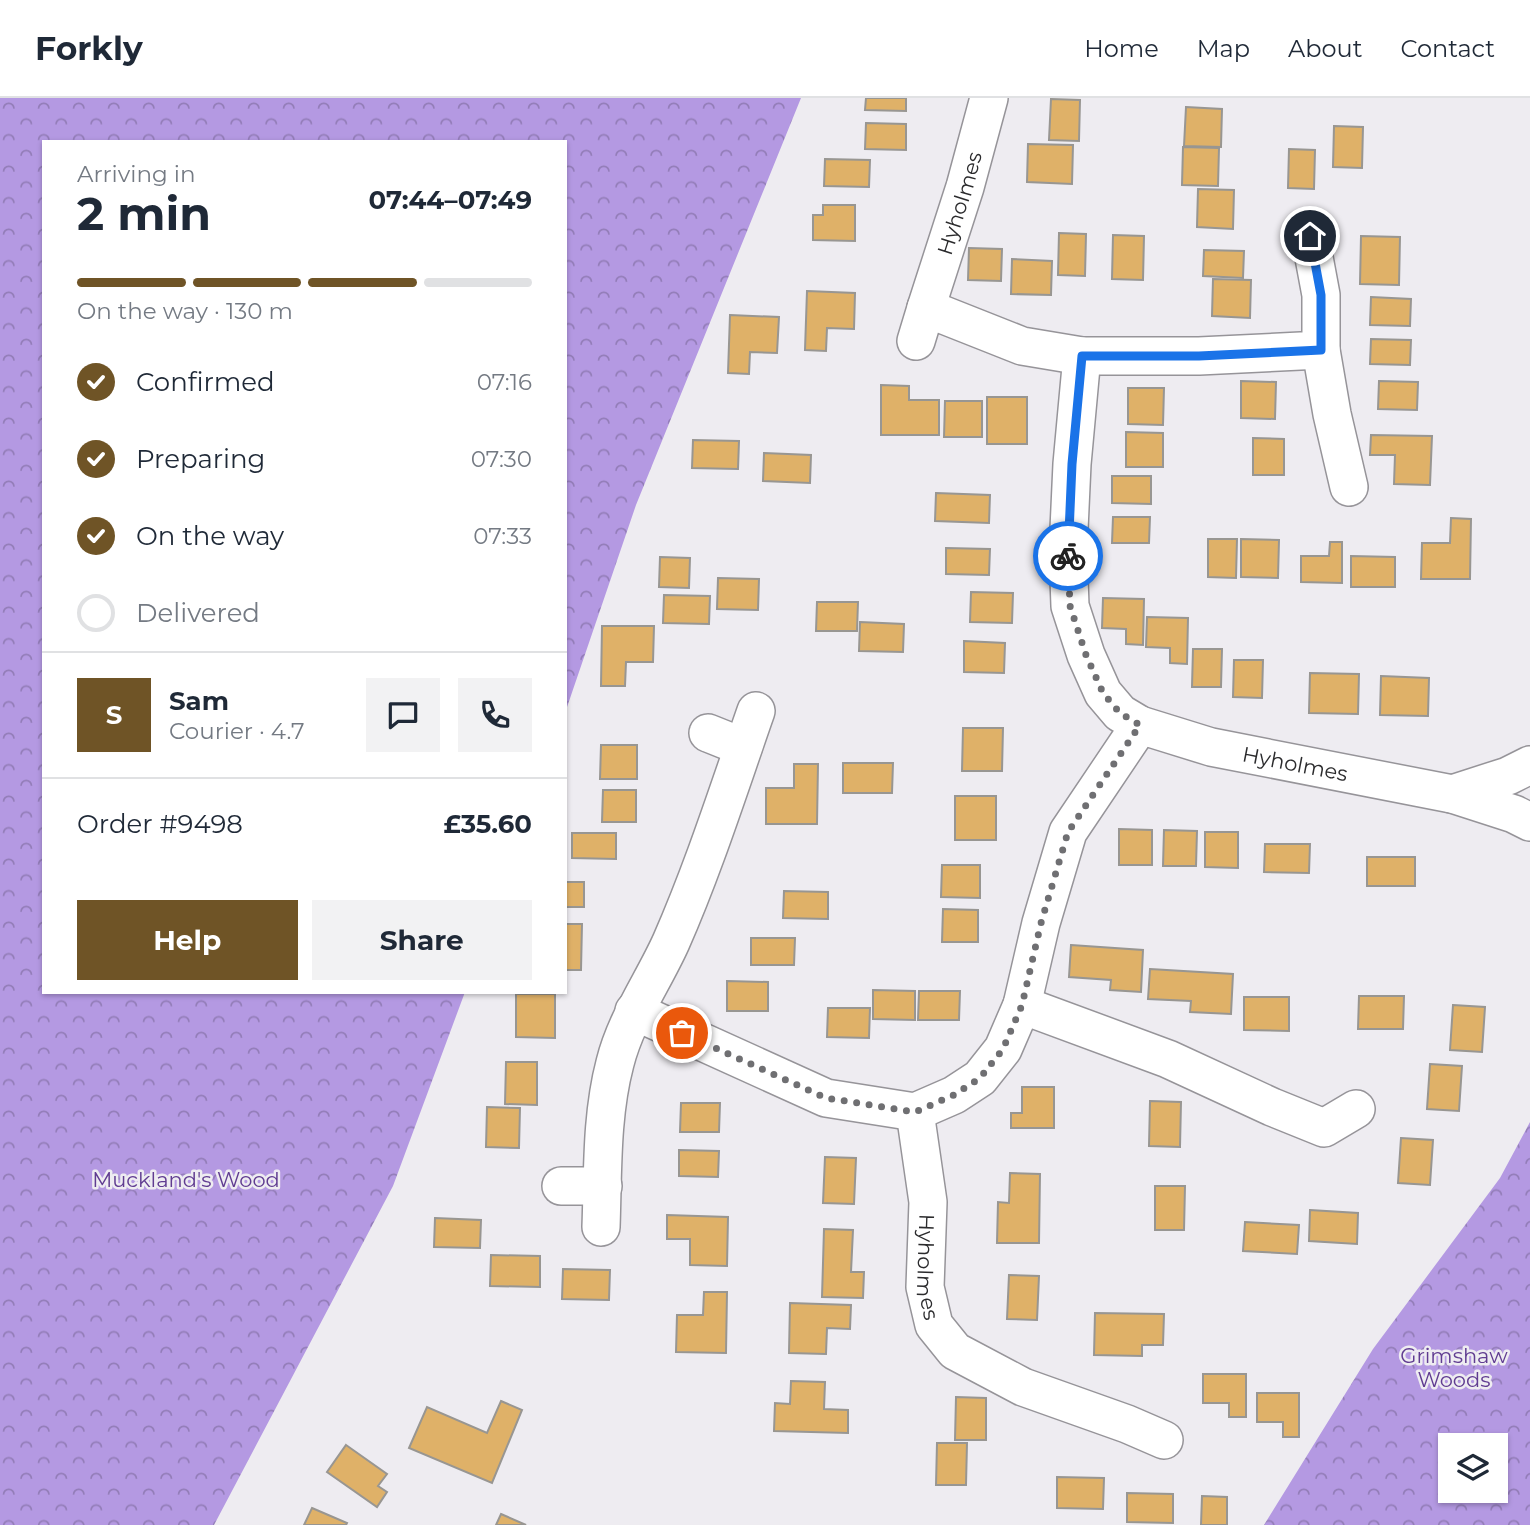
<!DOCTYPE html>
<html lang="en">
<head>
<meta charset="utf-8">
<style>
  body { margin:0; font-family:Montserrat,sans-serif; background:#f2f2f3; color:#1f2937; height:100vh; display:flex; flex-direction:column; font-size:26px; white-space:nowrap }
  * { box-sizing:border-box; margin:0 }
  p { font-size:23px; color:#747a83 }
  .icon { flex:none; width:38px; height:38px; fill:none; stroke:currentColor; stroke-width:2; stroke-linecap:round; stroke-linejoin:round }
  .map { position:relative; flex:1; overflow:hidden }
  .sheet { position:absolute; left:42px; top:42px; width:525px; height:854px; display:flex; flex-direction:column; background:#fff; border-radius:0px; box-shadow:0 2px 5px #0004 }
  .sheet>* { flex:none }
  .tools { position:absolute; left:1438px; top:1335px; display:grid; gap:14px }
  .tools a { display:grid; place-items:center; width:70px; height:70px; border-radius:0px; background:#fff; box-shadow:0 2px 5px #0004; font-size:35px }
  .pin { position:absolute; display:grid; place-items:center; width:60px; height:60px; color:#fff; margin:-30px; border:4px solid #fff; border-radius:50%; box-shadow:0 2px 7px #0007 }
  .courier { position:absolute; display:grid; place-items:center; width:70px; height:70px; margin:-35px; border:5px solid #1a73e8; border-radius:50%; background:#fff; color:#222; box-shadow:0 2px 9px #0007 }
  .summary em { font-style:normal; font-weight:700 }
  .summary div { display:flex; flex-direction:column-reverse }
  .summary { display:flex; align-items:center; justify-content:space-between; height:119px; padding:0 35px }
  h1 { font-size:46px; font-weight:700; line-height:52px }
  .bar { display:grid; grid-template-columns:repeat(4,1fr); gap:10px 7px; align-content:center; height:84px; padding:0 35px }
  .bar i { height:9px; border-radius:5px; background:#e0e1e3 }
  .bar .selected { background:#6f5426 }
  .bar p { grid-column:span 4 }
  .line { display:flex; align-items:center; gap:18px; padding:0 35px; border-top:2px solid #e0e1e3 }
  .line div { flex:1 }
  .round { display:grid; place-items:center; flex:none; width:74px; height:74px; border-radius:0px; background:#f2f2f3 }
  ol { padding:0 35px; list-style:none }
  li { display:flex; align-items:center; gap:21px; height:77px }
  li p { margin-inline-start:auto }
  li .icon { padding:7px; border-radius:50%; background:#6f5426; color:#fff; stroke-width:4 }
  li:last-child { color:#747a83 }
  li i { width:38px; height:38px; border:4px solid #e0e1e3; border-radius:50% }
  .action { display:flex; gap:14px; margin-top:auto; padding:14px 35px }
  .action a { flex:1; height:80px; border-radius:0px; background:#6f5426; color:#fff; font-size:28px; font-weight:700; line-height:80px; text-align:center }
  .action a+a { background:#f2f2f3; color:#1f2937 }
  header { display:flex; align-items:center; gap:42px; box-sizing:border-box; height:98px; padding:0 35px; background:#fff; border-bottom:2px solid #e0e1e3 }
  header strong { font-size:33px }
  nav { display:flex; gap:38px; margin-inline-start:auto; font-size:24px }
  .map>svg:first-child { display:block }
  .forest { fill:url(#forest-crowns); fill-rule:evenodd }
  .building { fill:#dfb168; stroke:#989692; stroke-width:2 }
  .lines { fill:none; stroke-linecap:round; stroke-linejoin:round }
  .minor-casing { stroke:#969499; stroke-width:40 }
  .minor { stroke:#fff; stroke-width:37 }
  .done { stroke:#6f6f72; stroke-width:7; stroke-dasharray:0 12.6 }
  .route { stroke:#1a73e8; stroke-width:9 }
  .labels { text-anchor:middle; dominant-baseline:central; stroke-width:5; stroke-linejoin:round; paint-order:stroke }
  .street-label { font-size:21px; fill:#2b2b2d; stroke:#eeecf1 }
  .park-label { font-size:21px; fill:#603c91; stroke:#eeecf1 }
</style>
</head>
<body>
<header>
<strong>Forkly</strong>
<nav><a>Home</a><a>Map</a><a>About</a><a>Contact</a></nav>
</header>
<div class="map">
<svg width="1530" height="1427" viewBox="0 0 1530 1427">
  <defs>
    <pattern id="forest-crowns" width="20" height="18" patternUnits="userSpaceOnUse" patternTransform="scale(1.75)"><rect width="20" height="18" fill="#b499e2"/><path d="M2 6a3 3 0 1 1 6 0M12 15a3 3 0 1 1 6 0" fill="none" stroke="#937db8"/></pattern>
  </defs>
  <rect width="100%" height="100%" fill="#eeecf1"/>
  <g class="forest">
    <path d="M0 0H801L636 407 565 615V44H44V894H465L393 1088 214 1427H0Z"/>
    <path d="M1530 1024V1427H1264L1373 1251 1500 1080ZM1451 1348H1496V1393H1451Z"/>
  </g>
  <g class="building">
    <path d="M866 0H906V13L865 12Z"/>
    <path d="M1051 1 1080 2 1079 43 1049 42Z"/>
    <path d="M1186 9 1222 11 1221 49 1184 48Z"/>
    <path d="M866 25 906 26V52L865 51Z"/>
    <path d="M1334 28 1363 29 1362 70 1333 69Z"/>
    <path d="M1028 46 1073 47 1072 86 1027 84Z"/>
    <path d="M1183 49 1219 50 1218 88 1182 87Z"/>
    <path d="M1289 51 1315 52 1314 91 1288 90Z"/>
    <path d="M825 61 870 62 869 89 824 88Z"/>
    <path d="M1198 91 1234 92 1233 131 1197 129Z"/>
    <path d="M823 107H855V143L813 142V117H823Z"/>
    <path d="M1059 135 1086 136 1085 178 1058 177Z"/>
    <path d="M1113 137 1144 138 1143 182 1112 181Z"/>
    <path d="M1361 138 1400 139 1399 187 1360 186Z"/>
    <path d="M969 150 1002 151 1001 183 968 182Z"/>
    <path d="M1204 152 1244 153 1243 180 1203 178Z"/>
    <path d="M1012 161 1052 163 1051 197 1011 196Z"/>
    <path d="M1213 181 1251 182 1250 220 1212 218Z"/>
    <path d="M807 193 855 195 854 231 827 230 826 253 805 252Z"/>
    <path d="M1371 199 1411 201 1410 228 1370 227Z"/>
    <path d="M730 217 779 219 777 255 750 254 749 276 728 275Z"/>
    <path d="M1371 241 1411 242 1410 267 1370 266Z"/>
    <path d="M1241 283 1276 284 1275 321 1241 320Z"/>
    <path d="M1379 283 1418 284 1417 312 1378 311Z"/>
    <path d="M881 287 909 288V302H939V337H881Z"/>
    <path d="M1128 290H1164L1163 327 1128 326Z"/>
    <rect x="987" y="299" width="40" height="47"/>
    <path d="M945 303H982V339H944Z"/>
    <path d="M1126 334 1163 335V369H1126Z"/>
    <path d="M1371 337 1432 338 1430 387 1394 386 1395 357H1370Z"/>
    <path d="M1253 340 1284 341V377H1253Z"/>
    <path d="M693 342 739 343 738 371 692 370Z"/>
    <path d="M764 355 811 357 810 385 763 383Z"/>
    <path d="M1112 378H1151V406L1112 405Z"/>
    <path d="M936 395 990 397 989 425 935 423Z"/>
    <path d="M1113 419H1150L1149 445H1112Z"/>
    <path d="M1451 420 1471 421 1470 481H1421L1422 445H1450Z"/>
    <path d="M1208 441H1237L1236 480 1208 479Z"/>
    <path d="M1241 441 1279 442 1278 480 1241 479Z"/>
    <path d="M1330 444H1342V485L1301 484V458H1329Z"/>
    <path d="M946 450 990 451 989 477 946 476Z"/>
    <path d="M1351 458 1395 459V489H1351Z"/>
    <path d="M660 459 690 460 689 490 659 489Z"/>
    <path d="M718 480 759 481 758 512 717 511Z"/>
    <path d="M971 494 1013 495 1012 525 970 524Z"/>
    <path d="M664 497 710 498 709 526 663 525Z"/>
    <path d="M1103 500 1144 501 1143 547 1126 546V531L1102 530Z"/>
    <path d="M817 504H858L857 533H816Z"/>
    <path d="M1147 519 1188 520 1187 566 1170 565V550L1146 549Z"/>
    <path d="M860 524 904 526 903 554 859 553Z"/>
    <path d="M602 528H654L653 564H626L625 588H601Z"/>
    <path d="M964 543 1005 545 1004 575 964 574Z"/>
    <path d="M1193 551H1222L1221 589H1192Z"/>
    <path d="M1234 562H1263L1262 600 1233 599Z"/>
    <path d="M1310 575 1359 576 1358 616 1309 615Z"/>
    <path d="M1381 578 1429 580 1428 618 1380 617Z"/>
    <path d="M963 630H1003L1002 673H962Z"/>
    <path d="M601 647H637V681H600Z"/>
    <path d="M843 665H893L892 695H843Z"/>
    <path d="M794 666H818L817 726H766V690H794Z"/>
    <path d="M603 692H636V724H602Z"/>
    <rect x="955" y="698" width="41" height="44"/>
    <path d="M1119 731 1152 732V767H1119Z"/>
    <path d="M1164 732 1197 733 1196 768H1163Z"/>
    <path d="M1205 734H1238V770L1205 769Z"/>
    <path d="M572 735H616V761L572 760Z"/>
    <path d="M1265 746H1310L1309 775 1264 774Z"/>
    <rect x="1367" y="759" width="48" height="29"/>
    <path d="M942 767H980V800L941 799Z"/>
    <rect x="565" y="784" width="19" height="25"/>
    <path d="M784 793 828 794V821L783 820Z"/>
    <path d="M943 811 978 812V844H942Z"/>
    <path d="M565 826H582L581 872H565Z"/>
    <path d="M751 840H795L794 867H751Z"/>
    <path d="M1071 847 1143 852 1141 894 1110 892 1111 882 1069 879Z"/>
    <path d="M1150 871 1233 876 1231 916 1190 914 1191 903 1148 901Z"/>
    <path d="M727 883 768 884V913H727Z"/>
    <path d="M873 892 915 893V922L873 921Z"/>
    <path d="M919 893H960L959 922H918Z"/>
    <path d="M516 896H555V940L516 939Z"/>
    <path d="M1359 898H1404L1403 931H1358Z"/>
    <path d="M1244 899H1289V933L1244 932Z"/>
    <path d="M1453 907 1485 909 1482 954 1450 952Z"/>
    <path d="M828 910H870L869 940 827 939Z"/>
    <path d="M506 964H537V1007L505 1006Z"/>
    <path d="M1430 966 1462 968 1459 1013 1427 1011Z"/>
    <path d="M1022 989H1054V1030H1011V1015H1022Z"/>
    <path d="M1150 1003 1181 1004 1180 1049 1149 1048Z"/>
    <path d="M681 1005H720L719 1034H680Z"/>
    <path d="M487 1009 520 1010 519 1050 486 1049Z"/>
    <path d="M1401 1040 1433 1042 1430 1087 1398 1085Z"/>
    <path d="M679 1052 719 1053 718 1079 679 1078Z"/>
    <path d="M825 1059 856 1060 854 1106 823 1105Z"/>
    <path d="M1010 1075 1040 1076 1039 1145H997L998 1104 1009 1105Z"/>
    <path d="M1155 1088H1185L1184 1132H1155Z"/>
    <path d="M1310 1112 1358 1115 1357 1146 1309 1143Z"/>
    <path d="M667 1117 728 1119 727 1168 690 1167V1141H667Z"/>
    <path d="M435 1120 481 1122 480 1150 434 1149Z"/>
    <path d="M1245 1124 1299 1127 1297 1156 1243 1153Z"/>
    <path d="M824 1131 853 1132 851 1174H864L863 1200 822 1199Z"/>
    <path d="M491 1157 540 1158V1189L490 1188Z"/>
    <path d="M563 1171 610 1172 609 1202 562 1201Z"/>
    <path d="M1009 1177 1039 1178 1037 1222 1007 1221Z"/>
    <path d="M704 1194H727L726 1255 676 1254 677 1217H703Z"/>
    <path d="M790 1205 851 1207 850 1231 827 1230 826 1256 789 1255Z"/>
    <path d="M1095 1215 1164 1216 1163 1247H1142V1258L1094 1257Z"/>
    <path d="M1203 1276H1246V1319H1229V1305H1203Z"/>
    <path d="M791 1283 825 1284 824 1311 848 1312V1335L774 1333 775 1305 790 1306Z"/>
    <path d="M1257 1295H1299V1339H1283V1324H1257Z"/>
    <path d="M956 1299 986 1300V1342H955Z"/>
    <path d="M501 1303 522 1312 492 1385 409 1350 427 1309 487 1335Z"/>
    <path d="M937 1345H967L966 1387H936Z"/>
    <path d="M346 1347 387 1376 378 1388 387 1394 377 1409 327 1374Z"/>
    <path d="M1057 1379 1104 1380 1103 1411 1057 1410Z"/>
    <path d="M1127 1395 1173 1396V1425L1127 1424Z"/>
    <path d="M1202 1398 1227 1399V1427H1201Z"/>
    <path d="M312 1410 347 1425 346 1427H304Z"/>
    <path d="M501 1416 526 1427H496Z"/>
  </g>
  <g class="lines">
    <defs>
      <g id="minor">
        <path id="s1" d="M926 210 965 89 989 0"/>
        <path id="s2" d="M916 243 926 210 1022 248 1082 258 1072 366 1068 453 1070 508 1086 557 1103 595 1120 615 1140 627 1211 649 1452 696 1514 716 1530 724"/>
        <path d="M1321 252 1332 316 1349 389"/>
        <path d="M1082 258H1199L1321 252V197L1310 138"/>
        <path d="M708 635 743 649"/>
        <path d="M1452 696 1508 678 1530 667"/>
        <path d="M1022 907 1168 961 1272 1009 1324 1030 1356 1011"/>
        <path d="M634 913 826 1000 915 1014 954 997 980 980 1003 951 1022 907 1041 825 1068 734 1140 627"/>
        <path id="s3" d="M915 1014 928 1104 925 1189 934 1227 955 1253 1023 1289 1127 1326 1164 1342"/>
        <path d="M561 1088H603"/>
        <path d="M601 1129C603 1074 601 1018 615 965 626 921 653 884 671 844 704 769 729 690 756 613"/>
      </g>
    </defs>
    <use href="#minor" class="minor-casing"/>
    <use href="#minor" class="minor"/>
  </g>
  <g class="lines">
    <path class="done" d="M682 935 826 1000 915 1014 954 997 980 980 1003 951 1022 907 1041 825 1068 734 1140 627 1120 615 1103 595 1086 557 1070 508 1068 458"/>
    <path class="route" d="M1068 458 1072 366 1082 258H1199L1321 252V197L1310 138"/>
  </g>
  <g class="labels">
    <g class="street-label">
      <text stroke="none"><textPath href="#s1" startOffset="110">Hyholmes</textPath></text>
      <text stroke="none"><textPath href="#s2" startOffset="752">Hyholmes</textPath></text>
      <text stroke="none"><textPath href="#s3" startOffset="156">Hyholmes</textPath></text>
    </g>
    <g class="park-label">
      <text x="186" y="1081">Muckland's Wood</text>
      <text x="1454" y="1257">Grimshaw<tspan x="1454" dy="24">Woods</tspan></text>
    </g>
  </g>
</svg>
<div class="tools">
<a><svg class="icon" aria-label="layers" viewBox="0 0 24 24"><path d="M12 4l9 5-9 5-9-5zM3 14l9 5 9-5"/></svg></a>
</div>
<div class="pin" style="left:682px;top:935px;background:#ea580c"><svg class="icon" aria-label="bag" viewBox="0 0 24 24"><path d="M5 8h14l-1 12H6zM9 8a3 3 0 0 1 6 0"/></svg></div>
<div class="pin" style="left:1310px;top:138px;background:#1f2937"><svg class="icon" aria-label="home" viewBox="0 0 24 24"><path d="M3 11l9-7 9 7M6 9v11h12V9"/></svg></div>
<div class="courier" style="left:1068px;top:458px"><svg class="icon" aria-label="bike" viewBox="0 0 24 24"><circle cx="6" cy="16" r="4"/><circle cx="18" cy="16" r="4"/><path d="M6 16l4-8h5l3 8M10 8l3 8H6M13 5h3"/></svg></div>
<section class="sheet">
<div class="summary"><div><h1>2 min</h1><p>Arriving in</p></div><em>07:44–07:49</em></div>
<div class="bar"><i class="selected"></i><i class="selected"></i><i class="selected"></i><i></i><p>On the way · 130 m</p></div>
<ol>
<li><svg class="icon" aria-label="check" viewBox="0 0 24 24"><path d="M5 12l5 5 9-10"/></svg>Confirmed<p>07:16</p></li>
<li><svg class="icon" aria-label="check" viewBox="0 0 24 24"><path d="M5 12l5 5 9-10"/></svg>Preparing<p>07:30</p></li>
<li><svg class="icon" aria-label="check" viewBox="0 0 24 24"><path d="M5 12l5 5 9-10"/></svg>On the way<p>07:33</p></li>
<li><i></i>Delivered</li>
</ol>
<div class="line" style="height:126px"><b class="round" style="background:#6f5426;color:#fff">S</b><div><b>Sam</b><p>Courier · 4.7</p></div><a class="round"><svg class="icon" aria-label="chat" viewBox="0 0 24 24"><path d="M4 5h16v11H9l-5 4z"/></svg></a><a class="round"><svg class="icon" aria-label="phone" viewBox="0 0 24 24"><path d="M5 4h4l2 5-3 2q2 4 5 5l2-3 5 2v4C11 20 4 13 5 4z"/></svg></a></div>
<div class="line" style="height:91px"><div>Order #9498</div><b>£35.60</b></div>
<div class="action"><a>Help</a><a>Share</a></div>
</section>
</div>
</body>
</html>
